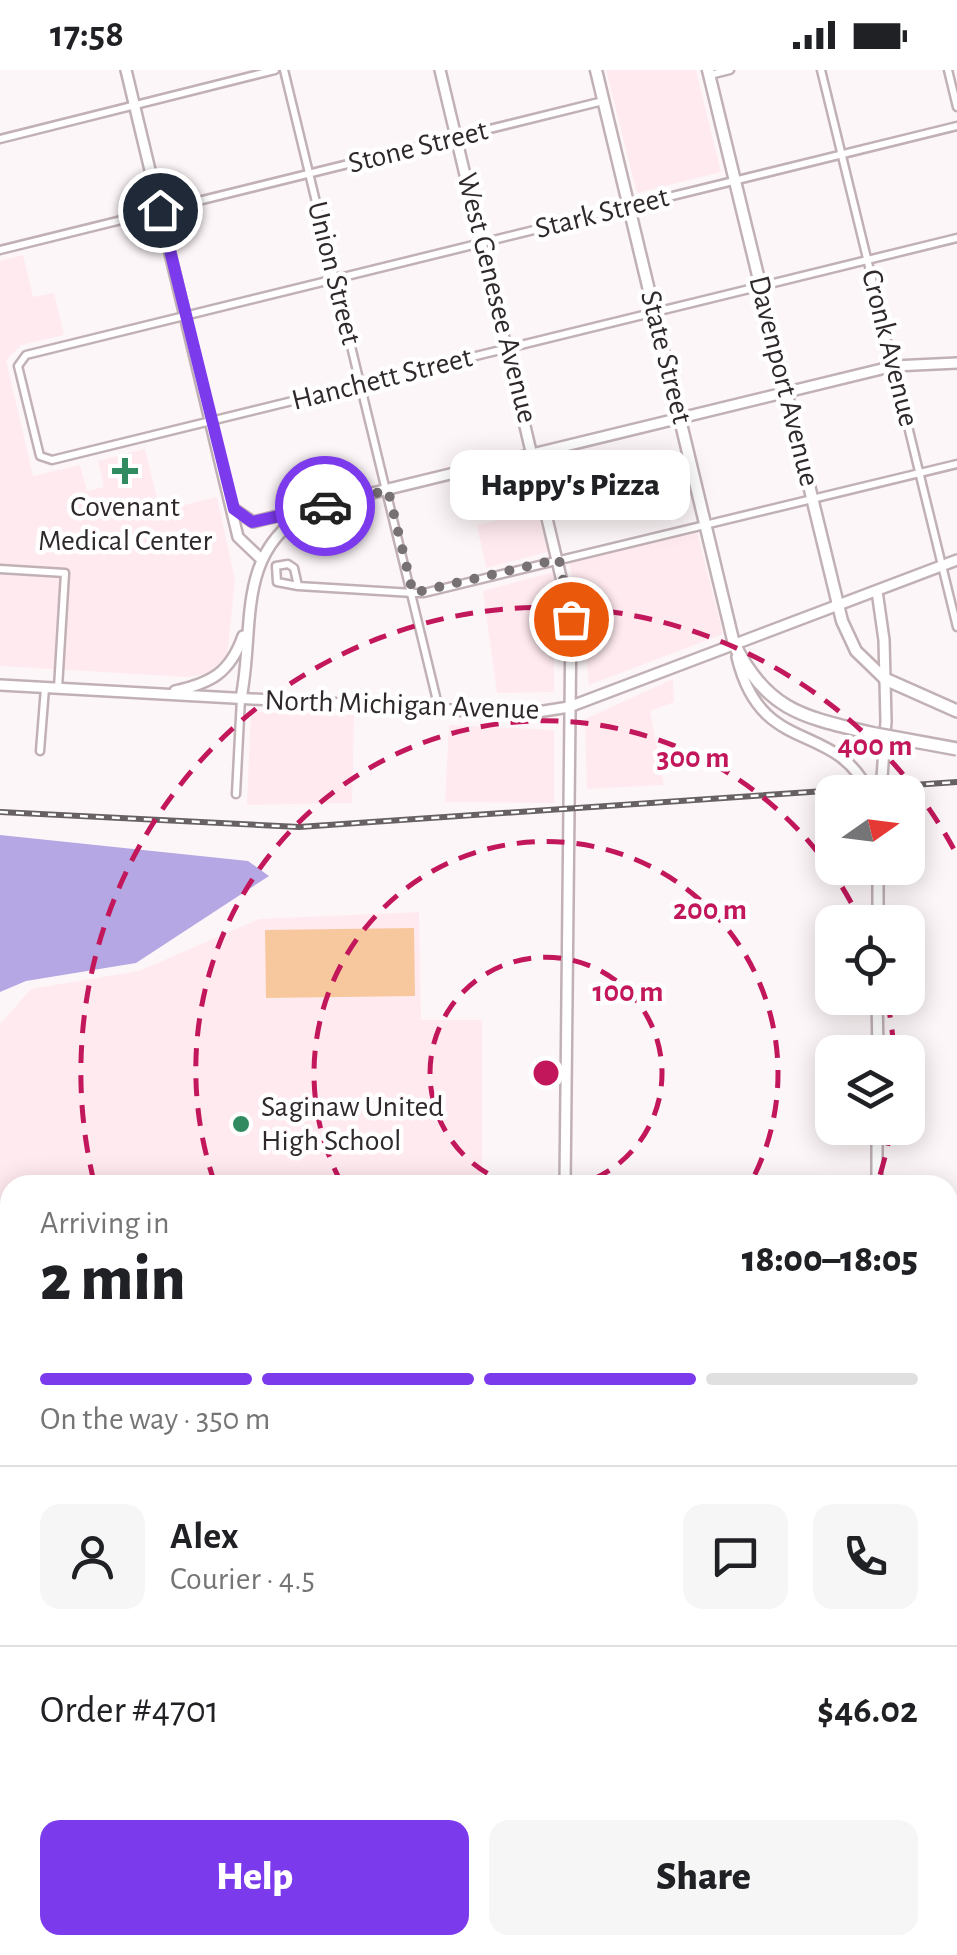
<!DOCTYPE html>
<html lang="en">
<head>
<meta charset="utf-8">
<style>
  body { margin:0; font-family:"Alegreya Sans",sans-serif; background:#f6f6f6; color:#202124; height:100vh; display:flex; flex-direction:column; font-size:38px; white-space:nowrap }
  * { box-sizing:border-box; margin:0 }
  p { font-size:32px; color:#757577 }
  .icon { flex:none; width:55px; height:55px; fill:none; stroke:currentColor; stroke-width:2; stroke-linecap:round; stroke-linejoin:round }
  .map { position:relative; flex:1; overflow:hidden }
  .sheet { position:absolute; left:0px; top:1105px; width:958px; height:780px; display:flex; flex-direction:column; background:#fff; border-radius:30px 30px 0 0; box-shadow:0 5px 25px #0003 }
  .sheet>* { flex:none }
  .needle { width:65px; rotate:76deg }
  .fabs { position:absolute; left:815px; top:705px; display:grid; gap:20px }
  .fabs a { display:grid; place-items:center; width:110px; height:110px; border-radius:20px; background:#fff; box-shadow:0 5px 25px #0003; font-size:50px }
  .pin { position:absolute; display:grid; place-items:center; width:85px; height:85px; color:#fff; margin:-42px; border:5px solid #fff; border-radius:50%; box-shadow:0 2px 10px #0007 }
  .courier { position:absolute; display:grid; place-items:center; width:100px; height:100px; margin:-50px; border:8px solid #7c3aed; border-radius:50%; background:#fff; color:#222; box-shadow:0 2px 12px #0007 }
  .bubble { position:absolute; height:70px; border-radius:20px; background:#fff; box-shadow:0 5px 25px #0003; font-size:32px; font-weight:800; line-height:70px; text-align:center }
  .overview em { font-style:normal; font-weight:800 }
  .overview div { display:flex; flex-direction:column-reverse }
  .overview { display:flex; align-items:center; justify-content:space-between; height:170px; padding:0 40px }
  h1 { font-size:65px; font-weight:800; line-height:75px }
  .bar { display:grid; grid-template-columns:repeat(4,1fr); gap:15px 10px; align-content:center; height:120px; padding:0 40px }
  .bar i { height:12px; border-radius:8px; background:#e0e0e0 }
  .bar .active { background:#7c3aed }
  .bar p { grid-column:span 4 }
  .line { display:flex; align-items:center; gap:25px; padding:0 40px; border-top:2px solid #e0e0e0 }
  .line div { flex:1 }
  .round { display:grid; place-items:center; flex:none; width:105px; height:105px; border-radius:20px; background:#f6f6f6 }
  .action { display:flex; gap:20px; margin-top:auto; padding:20px 40px }
  .action a { flex:1; height:115px; border-radius:20px; background:#7c3aed; color:#fff; font-size:40px; font-weight:800; line-height:115px; text-align:center }
  .action a+a { background:#f6f6f6; color:#202124 }
  .status { display:flex; justify-content:space-between; align-items:center; height:70px; padding:0 50px; background:#fff; direction:ltr }
  .status svg { height:28px; fill:currentColor }
  .map>svg:first-child { display:block }
  .built { fill:#ffeaef }
  .green { fill:#f7c89e }
  .water { fill:#b5a7e3 }
  .lines { fill:none; stroke-linecap:round; stroke-linejoin:round }
  .street-casing { stroke:#c1b1b5; stroke-width:11 }
  .secondary-casing { stroke:#c1b1b5; stroke-width:14 }
  .primary-casing { stroke:#c1b1b5; stroke-width:15 }
  .highway-casing { stroke:#c1b1b5; stroke-width:16 }
  .street { stroke:#fff; stroke-width:6 }
  .secondary { stroke:#fff; stroke-width:9 }
  .primary { stroke:#fff; stroke-width:10 }
  .highway { stroke:#fff; stroke-width:11 }
  .rail-casing { stroke:#676163; stroke-width:6 }
  .rail { stroke:#fff; stroke-width:2.5; stroke-dasharray:8; stroke-linecap:butt }
  .highway-bridge-casing { stroke:#c1b1b5; stroke-width:16; stroke-linecap:butt }
  .highway-bridge { stroke:#fff; stroke-width:11 }
  .done { stroke:#777173; stroke-width:10; stroke-dasharray:0 18 }
  .route { stroke:#7c3aed; stroke-width:12 }
  .ring { fill:none; stroke:#c2185b; stroke-width:5; stroke-dasharray:18 12 }
  .poi-dot { fill:#318a60; stroke:#fff; stroke-width:4 }
  .labels { text-anchor:middle; dominant-baseline:central; stroke-width:9; stroke-linejoin:round; paint-order:stroke }
  .street-label { font-size:30px; fill:#2f292b; stroke:#fff }
  .poi-label { font-size:30px; fill:#2f292b; stroke:#fff }
  .centre { fill:#c2185b; stroke:#fff; stroke-width:5 }
  .ring-label { font-size:30px; text-anchor:middle; font-weight:bold; fill:#c2185b; stroke:#fff; stroke-width:9; stroke-linejoin:round; paint-order:stroke }
</style>
</head>
<body>
<div class="status"><b>17:58</b><svg viewBox="0 0 49 12"><path d="M0 12V9h3v3zM5 12V6h3v6zM10 12V3h3v9zM15 12V0h3v12zM26 1h20v11H26zM47 4h2v5h-2z"/></svg></div>
<div class="map">
<svg width="957" height="1885" viewBox="0 0 957 1885">
  <rect width="100%" height="100%" fill="#fdf6f8"/>
  <g class="built">
    <path d="M606 0H696L721 102 637 123Z"/>
    <path d="M23 185 33 227 54 223 64 265 21 275 6 290 33 406 80 395 87 421 104 417 98 391 145 379 160 441 217 427 235 510 227 586 207 604 187 607 0 596V191Z"/>
    <path d="M537 441 548 482 486 498 477 455Z"/>
    <path d="M697 461 723 564 589 615 583 553 569 492Z"/>
    <path d="M554 502V622L497 623 483 521Z"/>
    <path d="M673 609 674 632 650 641 664 715 587 719 585 649Z"/>
    <path d="M251 642 354 645 352 733 247 735Z"/>
    <path d="M449 655 554 660V733L445 732Z"/>
    <path d="M419 842 421 950H482V1114L491 1115H10V1186H0V954L31 919 139 901 259 849Z"/>
  </g>
  <g class="green">
    <path d="M414 858 415 926 266 928 265 860Z"/>
    <rect x="0" y="1409" width="10" height="59"/>
  </g>
  <g class="water">
    <path d="M0 765 248 791 269 806 136 893 26 911 0 922Z"/>
    <rect x="0" y="1248" width="10" height="161"/>
    <rect x="948" y="1261" width="9" height="152"/>
  </g>
  <g class="lines">
    <defs>
      <g id="street">
        <path d="M284 0 439 639"/>
        <path d="M821 0 957 557"/>
        <path d="M948 0 957 37"/>
        <path d="M710 5 730 0"/>
        <path d="M957 56 26 285 18 296 40 386 52 390 957 168"/>
        <path d="M0 69 275 0"/>
        <path d="M0 180 603 31"/>
        <path d="M0 499 65 503 58 618"/>
        <path d="M298 516 294 498 288 494 276 496 277 512 298 516 413 523H424L957 394"/>
        <path d="M40 681 45 618"/>
        <path d="M236 724 241 628"/>
        <path d="M0 1195H10"/>
        <path d="M0 1475H10"/>
        <path d="M0 1704H10"/>
        <path d="M0 1813H10"/>
        <path d="M407 1875V1885"/>
        <path d="M721 1875V1885"/>
        <path d="M100 1885V1875"/>
      </g>
      <g id="secondary">
        <path d="M126 0 238 467 260 488"/>
        <path d="M440 0 571 549 565 1115"/>
        <path d="M234 439 253 452 894 296 957 293"/>
        <path d="M877 521 884 570 886 651 881 722"/>
        <path d="M737 587C761 688 834 649 869 722"/>
        <path d="M0 615 525 644 569 637 957 490"/>
        <path d="M175 621C211 613 230 603 243 566"/>
        <path d="M241 628C255 561 235 485 304 444"/>
        <path d="M878 852V798"/>
        <path d="M877 928 878 982"/>
        <path d="M877 1115V1058"/>
        <path d="M252 1885V1875"/>
        <path d="M556 1885 560 1875"/>
        <path d="M867 1885V1875"/>
      </g>
      <g id="primary">
        <path d="M596 0 734 574"/>
        <path d="M708 0 842 551 856 581 885 609"/>
        <path d="M948 1585H957"/>
        <path d="M0 1591H10"/>
      </g>
      <g id="highway">
        <path d="M734 574C767 641 804 647 870 663"/>
        <path d="M885 609 957 641"/>
      </g>
    </defs>
    <use href="#street" class="street-casing"/>
    <use href="#secondary" class="secondary-casing"/>
    <use href="#primary" class="primary-casing"/>
    <use href="#highway" class="highway-casing"/>
    <use href="#street" class="street"/>
    <use href="#secondary" class="secondary"/>
    <use href="#primary" class="primary"/>
    <use href="#highway" class="highway"/>
    <defs>
      <path id="rail" d="M0 742 299 757 957 712"/>
    </defs>
    <use href="#rail" class="rail-casing"/>
    <use href="#rail" class="rail"/>
    <defs>
      <path id="highway-bridge" d="M870 663 957 679"/>
    </defs>
    <use href="#highway-bridge" class="highway-bridge-casing"/>
    <use href="#highway-bridge" class="highway-bridge"/>
  </g>
  <g class="lines">
    <path class="done" d="M325 436 388 420 413 523 559 489 571 549"/>
    <path class="route" d="M160 140 234 439 252 452 325 436"/>
  </g>
  <g class="ring">
    <path d="M515 1115A116 116 0 1 1 577 1115"/>
    <path d="M342 1114A232 232 0 1 1 750 1114"/>
    <path d="M891 1058A349 349 0 0 1 877 1114M215 1114A349 349 0 0 1 860 850M887 930A349 349 0 0 1 894 982"/>
    <path d="M94 1112A465 465 0 0 1 957 785"/>
  </g>
  <g class="poi-dot">
    <path d="M120 386h10v10h10v10h-10v10h-10v-10h-10v-10h10z"/>
    <circle cx="241" cy="1054" r="10"/>
  </g>
  <g class="labels">
    <g class="street-label">
      <text transform="translate(418 77) rotate(-14)">Stone Street</text>
      <text transform="translate(602 143) rotate(-14)">Stark Street</text>
      <text transform="translate(334 203) rotate(76)">Union Street</text>
      <text transform="translate(497 228) rotate(76)">West Genesee Avenue</text>
      <text transform="translate(890 278) rotate(76)">Cronk Avenue</text>
      <text transform="translate(666 287) rotate(76)">State Street</text>
      <text transform="translate(382 309) rotate(-14)">Hanchett Street</text>
      <text transform="translate(784 311) rotate(76)">Davenport Avenue</text>
      <text transform="translate(402 635) rotate(2)">North Michigan Avenue</text>
    </g>
    <g class="poi-label">
      <text x="125" y="437">Covenant<tspan x="125" dy="34">Medical Center</tspan></text>
      <text x="261" y="1037" text-anchor="start">Saginaw United<tspan x="261" dy="34">High School</tspan></text>
    </g>
  </g>
  <circle cx="546" cy="1003" r="15" class="centre"/>
  <g class="ring-label">
    <text x="875" y="685">400 m</text>
    <text x="693" y="697">300 m</text>
    <text x="710" y="849">200 m</text>
    <text x="628" y="931">100 m</text>
  </g>
</svg>
<div class="fabs">
<a><svg class="needle" viewBox="-14 -14 28 28"><path d="M0-13l5 13h-10z" fill="#e53935"/><path d="M0 13l5-13h-10z" fill="#757577"/></svg></a>
<a><svg class="icon" aria-label="locate" viewBox="0 0 24 24"><circle cx="12" cy="12" r="6"/><path d="M12 2v4M12 18v4M2 12h4M18 12h4"/></svg></a>
<a><svg class="icon" aria-label="layers" viewBox="0 0 24 24"><path d="M12 4l9 5-9 5-9-5zM3 14l9 5 9-5"/></svg></a>
</div>
<div class="pin" style="left:571px;top:549px;background:#ea580c"><svg class="icon" aria-label="bag" viewBox="0 0 24 24"><path d="M5 8h14l-1 12H6zM9 8a3 3 0 0 1 6 0"/></svg></div>
<div class="pin" style="left:160px;top:140px;background:#1f2937"><svg class="icon" aria-label="home" viewBox="0 0 24 24"><path d="M3 11l9-7 9 7M6 9v11h12V9"/></svg></div>
<div class="courier" style="left:325px;top:436px"><svg class="icon" aria-label="car" viewBox="0 0 24 24"><path d="M5 17H2v-5l4-1 3-4h7l3 4 3 1v5h-3M9 17h6M6 11h13"/><circle cx="7" cy="17" r="2"/><circle cx="17" cy="17" r="2"/></svg></div>
<div class="bubble" style="left:450px;top:380px;width:240px">Happy's Pizza</div>
<section class="sheet">
<div class="overview"><div><h1>2 min</h1><p>Arriving in</p></div><em>18:00–18:05</em></div>
<div class="bar"><i class="active"></i><i class="active"></i><i class="active"></i><i></i><p>On the way · 350 m</p></div>
<div class="line" style="height:180px"><a class="round"><svg class="icon" aria-label="person" viewBox="0 0 24 24"><circle cx="12" cy="8" r="4"/><path d="M4 21q1-7 8-7t8 7"/></svg></a><div><b>Alex</b><p>Courier · 4.5</p></div><a class="round"><svg class="icon" aria-label="chat" viewBox="0 0 24 24"><path d="M4 5h16v11H9l-5 4z"/></svg></a><a class="round"><svg class="icon" aria-label="phone" viewBox="0 0 24 24"><path d="M5 4h4l2 5-3 2q2 4 5 5l2-3 5 2v4C11 20 4 13 5 4z"/></svg></a></div>
<div class="line" style="height:130px"><div>Order #4701</div><b>$46.02</b></div>
<div class="action"><a>Help</a><a>Share</a></div>
</section>
</div>
</body>
</html>
